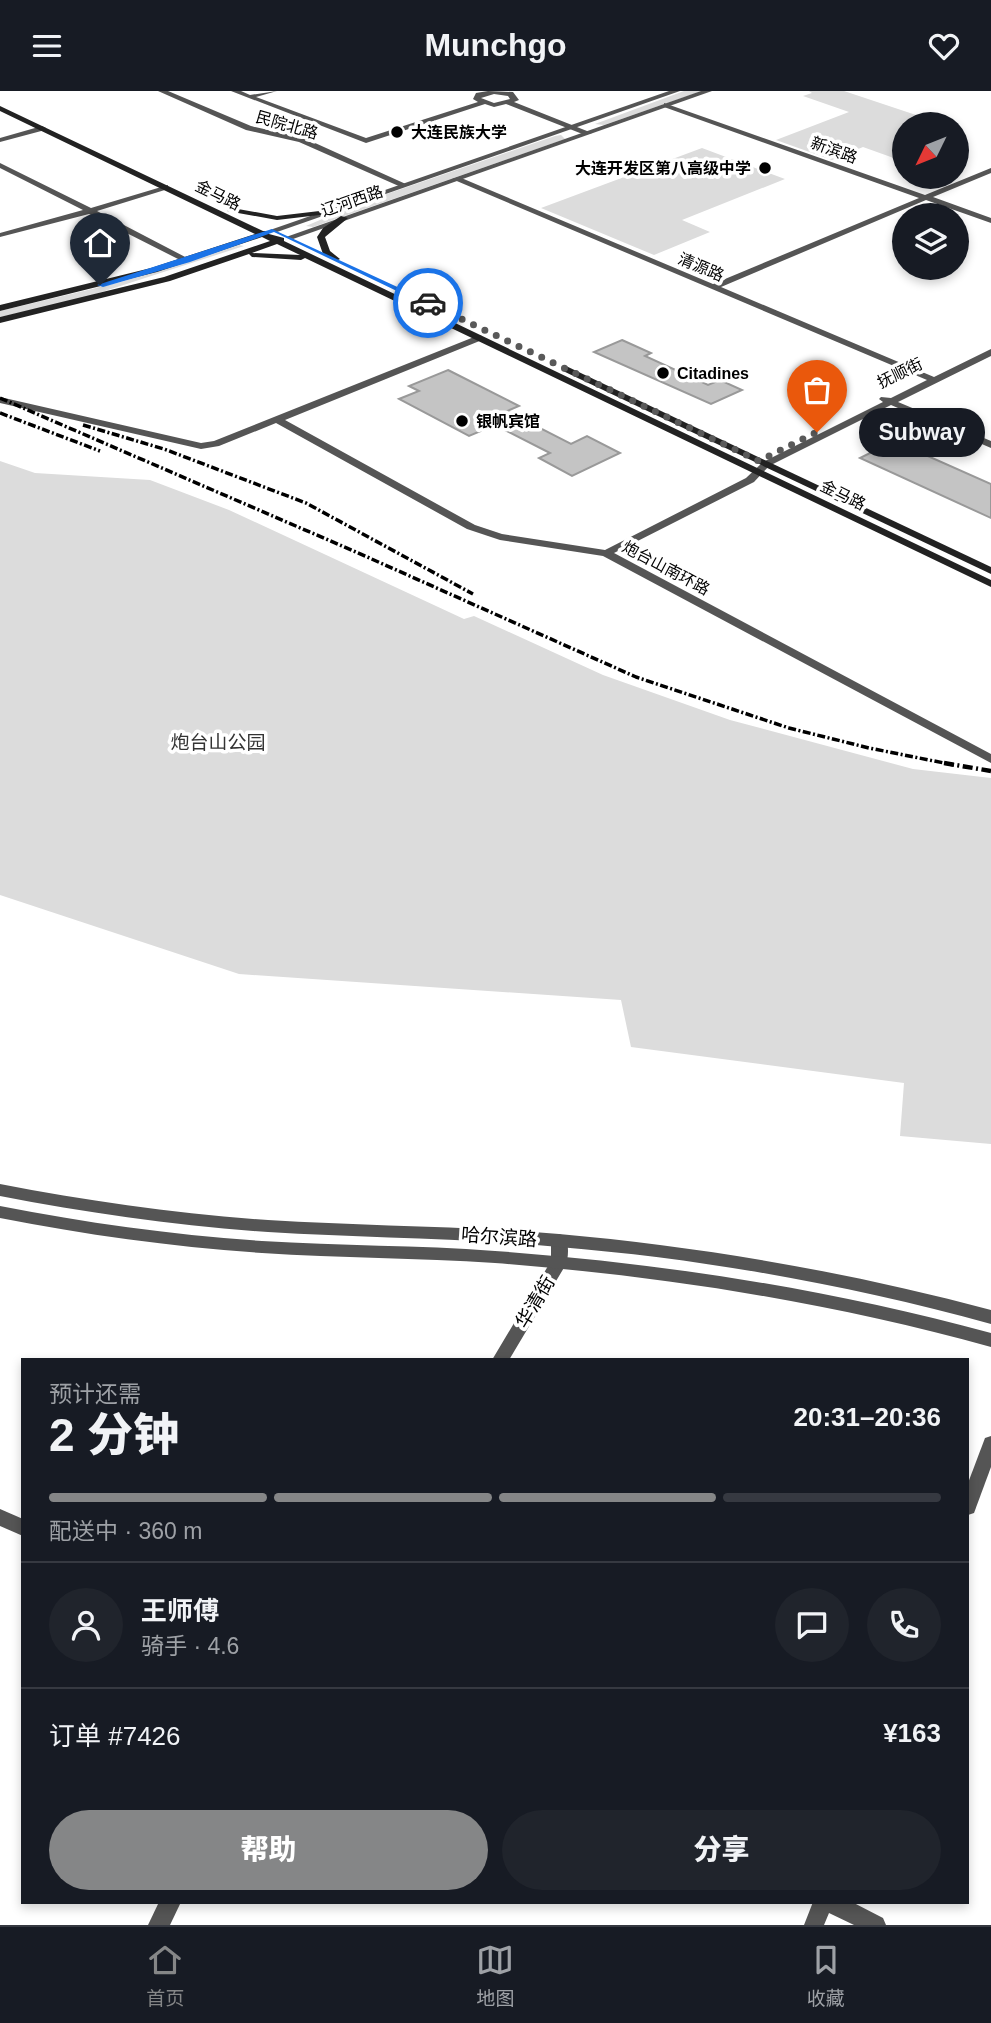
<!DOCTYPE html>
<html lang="zh">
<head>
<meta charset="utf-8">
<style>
  body { margin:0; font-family:Helvetica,"Noto Sans SC",sans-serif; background:#20242c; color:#f1f3f6; height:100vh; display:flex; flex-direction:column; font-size:26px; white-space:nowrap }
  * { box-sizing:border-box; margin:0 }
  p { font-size:23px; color:#9ea1a6 }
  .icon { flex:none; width:38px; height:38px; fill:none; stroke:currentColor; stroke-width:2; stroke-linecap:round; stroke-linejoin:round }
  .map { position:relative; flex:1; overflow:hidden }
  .sheet { position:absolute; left:21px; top:1267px; width:948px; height:546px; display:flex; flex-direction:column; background:#171b24; border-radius:0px; box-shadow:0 4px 10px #0003 }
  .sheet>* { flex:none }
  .needle { width:46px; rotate:227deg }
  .controls { position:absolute; left:892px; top:21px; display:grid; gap:14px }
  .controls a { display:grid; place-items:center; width:77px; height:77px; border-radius:50%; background:#171b24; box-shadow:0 4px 10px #0003; font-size:35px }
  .pin { position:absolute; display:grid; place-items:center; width:60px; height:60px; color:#fff; margin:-72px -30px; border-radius:50% 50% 50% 0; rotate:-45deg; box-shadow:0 0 7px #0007 }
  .pin .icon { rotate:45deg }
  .courier { position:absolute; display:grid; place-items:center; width:70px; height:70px; margin:-35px; border:5px solid #1a73e8; border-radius:50%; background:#fff; color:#222; box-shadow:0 2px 9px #0007 }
  .bubble { position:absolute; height:49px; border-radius:24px; background:#171b24; box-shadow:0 4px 10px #0003; font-size:23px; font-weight:800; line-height:49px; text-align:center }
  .summary em { font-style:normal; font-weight:800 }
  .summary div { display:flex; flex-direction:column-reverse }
  .summary { display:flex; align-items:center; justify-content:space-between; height:119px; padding:0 28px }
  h1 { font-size:46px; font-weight:800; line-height:52px }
  .bar { display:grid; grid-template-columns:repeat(4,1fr); gap:10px 7px; align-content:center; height:84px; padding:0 28px }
  .bar i { height:9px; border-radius:5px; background:#363941 }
  .bar .on { background:#858687 }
  .bar p { grid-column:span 4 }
  .line { display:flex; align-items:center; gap:18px; padding:0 28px; border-top:2px solid #363941 }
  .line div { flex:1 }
  .round { display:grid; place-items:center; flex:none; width:74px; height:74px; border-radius:37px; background:#20242c }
  .cta { display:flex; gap:14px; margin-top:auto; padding:14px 28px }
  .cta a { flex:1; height:80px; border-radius:42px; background:#858687; color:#fff; font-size:28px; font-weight:800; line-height:80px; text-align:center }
  .cta a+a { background:#20242c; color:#f1f3f6 }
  header { display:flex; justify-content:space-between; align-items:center; height:91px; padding:0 28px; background:#171b24; font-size:32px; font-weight:800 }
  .tabs { display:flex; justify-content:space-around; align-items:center; height:98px; border-top:2px solid #363941; background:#171b24; font-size:19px; color:#9ea1a6 }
  .tabs a { display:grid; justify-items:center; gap:4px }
  .tabs .on { color:#858687 }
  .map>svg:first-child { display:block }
  .green { fill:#dcdcdc }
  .building { fill:#c4c4c4; stroke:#999; stroke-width:2 }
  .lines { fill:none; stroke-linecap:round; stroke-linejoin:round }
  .minor { fill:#555; fill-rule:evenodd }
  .tertiary { fill:#555; fill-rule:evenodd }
  .secondary { fill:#222; fill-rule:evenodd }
  .rail-far1 { stroke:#000; stroke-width:3.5; stroke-dasharray:8 2.5 2 2.5; stroke-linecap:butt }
  .rail { stroke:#000; stroke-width:4.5; stroke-dasharray:10 3.5 2 3.5; stroke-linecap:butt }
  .route { fill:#1a73e8 }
  .done { stroke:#595959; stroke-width:7; stroke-dasharray:0 12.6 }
  .poi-dot { fill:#000; stroke:#fff; stroke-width:2.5 }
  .labels { text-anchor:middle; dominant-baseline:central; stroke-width:7; stroke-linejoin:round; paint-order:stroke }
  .far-street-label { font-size:16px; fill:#000; stroke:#fff }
  .far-poi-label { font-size:16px; font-weight:bold; fill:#000; stroke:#fff; text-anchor:start }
  .park-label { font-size:19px; fill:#333; stroke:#fff }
  .street-label { font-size:19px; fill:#000; stroke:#fff }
</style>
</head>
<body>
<header><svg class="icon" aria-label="menu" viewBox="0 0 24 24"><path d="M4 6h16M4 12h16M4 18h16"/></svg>Munchgo<svg class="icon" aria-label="heart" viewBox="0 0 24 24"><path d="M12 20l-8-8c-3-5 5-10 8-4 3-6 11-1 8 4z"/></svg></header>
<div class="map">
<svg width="991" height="1834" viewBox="0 0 991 1834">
  <rect width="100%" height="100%" fill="#fff"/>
  <g class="green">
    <path d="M684 0H702L604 34 595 33Z"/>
    <path d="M809 0H844L943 33H905V68L902 70 863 56 832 69 776 49 849 21 803 5 812 2Z"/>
    <path d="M555 45 561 44 565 48 313 136 306 135 355 114Z"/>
    <path d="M702 57 785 88 682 129 710 141 654 164 541 117Z"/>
    <path d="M239 154 244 155 77 209 0 226V220L121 191Z"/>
    <path d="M0 370 35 382 150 389 229 419 464 528 474 525 603 584 730 629 913 678 991 687V1053L900 1045 904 992 631 956 621 909 239 883 0 804Z"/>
  </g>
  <g class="building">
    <path d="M622 249 651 262 645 265 708 294 720 289 742 299 711 313 594 261Z"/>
    <path d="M448 279 519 315 507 320 571 353 587 345 620 362 572 385 539 367 550 362 495 334 469 345 399 308 419 300 409 295Z"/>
    <path d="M894 350 991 393V427L860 367Z"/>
  </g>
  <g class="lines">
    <g class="minor">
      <path d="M158 0H168L251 35 304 47 408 94 401 96 299 51 246 39Z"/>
      <path d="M231 0H241L250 4 277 0 256 6 366 47 478 11 473 8 476 2 488 0 513 1 519 9 514 11 592 42 585 44 506 13 494 16 485 13 366 52ZM494 3 508 5 510 8 494 12 481 7Z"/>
      <path d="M664 12 925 104 991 77V82L933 106 991 127V132L926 109 721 196 934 286 991 258V265L898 311 991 350V357L891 314 769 375 754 391 614 462 991 663V672L603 465 500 449 467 438 276 332 219 355 201 358 0 312V306L201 352 214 350 479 244 482 245V249L285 329 475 434 502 443 605 459 746 387 763 371 883 311 879 308 881 306 891 307 927 289 452 88 459 86 713 193 919 107 664 16Z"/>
      <path d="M42 35 46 37 45 39 0 51V47Z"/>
      <path d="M0 72 91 117 168 94V98L97 120 191 169 184 171 89 123 0 146V142L83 119 0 77Z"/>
      <path d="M559 1143 565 1145C569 1152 569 1168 565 1175L509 1269H492L551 1170V1149L553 1145Z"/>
      <path d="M991 1345V1376L974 1422 968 1424V1392L985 1347Z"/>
      <path d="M0 1418 23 1428V1445L0 1435Z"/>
      <path d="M159 1811H181L170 1834H148Z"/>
      <path d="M813 1811H852L883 1827 886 1834H854L829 1822 824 1834H804Z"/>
    </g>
    <g class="tertiary">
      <path d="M669 0H680L277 141 270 139Z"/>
      <path d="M701 0H712L293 148 286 146Z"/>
      <path d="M0 1093C88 1110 178 1123 268 1129 365 1135 462 1135 559 1143 705 1156 849 1181 991 1219V1233C849 1194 705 1168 559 1156 462 1147 365 1147 268 1141 178 1135 88 1122 0 1105Z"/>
      <path d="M0 1115C87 1132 174 1144 262 1150 340 1155 418 1154 495 1160 663 1172 828 1198 991 1242V1256C829 1211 664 1185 495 1172 418 1167 340 1167 262 1162 174 1156 87 1144 0 1127Z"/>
    </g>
    <g class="secondary">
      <path d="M0 15 263 140H269V143L284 147V150L991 489V496L305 167 301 169 252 166 249 163 170 190 0 232V226L164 186 270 150 262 146 157 181 0 220V214L151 177 255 143 0 20ZM277 153 300 164 252 162Z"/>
      <path d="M227 116 277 125 328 119 332 121 328 123 277 129 227 120Z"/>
      <path d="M341 125 348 127 325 146 330 160 340 168 336 170 323 163 317 146 323 137Z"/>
      <path d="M566 275 991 476V483L563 280V276Z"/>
    </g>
    <g class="rail-far1">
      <path d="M0 307 356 461 636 586 789 637 869 657 954 674"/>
      <path d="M0 322 100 360"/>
      <path d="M83 334 164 358 306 412 473 503"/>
    </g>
    <path class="rail" d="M944 672 991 680"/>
  </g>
  <path class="route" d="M272 138 432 212 426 214 274 141 190 171 103 196 97 194Z"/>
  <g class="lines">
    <path class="done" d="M428 212 759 370 817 341"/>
  </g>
  <g class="poi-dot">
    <circle cx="397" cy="41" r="7"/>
    <circle cx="765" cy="77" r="7"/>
    <circle cx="663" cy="282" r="7"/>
    <circle cx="462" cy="330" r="7"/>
  </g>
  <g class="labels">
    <g class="far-street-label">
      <text transform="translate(287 34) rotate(16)">民院北路</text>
      <text transform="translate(834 59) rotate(20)">新滨路</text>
      <text transform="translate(218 104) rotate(26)">金马路</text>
      <text transform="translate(352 110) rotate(-19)">辽河西路</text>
      <text transform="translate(701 176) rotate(23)">清源路</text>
      <text transform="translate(900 282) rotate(-26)">抚顺街</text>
      <text transform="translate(843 404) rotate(26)">金马路</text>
      <text transform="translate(666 477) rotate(28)">炮台山南环路</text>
    </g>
    <g class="far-poi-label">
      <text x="411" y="41">大连民族大学</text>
      <text x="751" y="77" text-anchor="end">大连开发区第八高级中学</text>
      <text x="677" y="282">Citadines</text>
      <text x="476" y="330">银帆宾馆</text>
    </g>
    <g class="park-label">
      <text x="218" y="651">炮台山公园</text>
    </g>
    <g class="street-label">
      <text transform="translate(499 1146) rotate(4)">哈尔滨路</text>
      <text transform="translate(535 1211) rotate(-59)">华清街</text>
    </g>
  </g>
</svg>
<div class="controls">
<a><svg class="needle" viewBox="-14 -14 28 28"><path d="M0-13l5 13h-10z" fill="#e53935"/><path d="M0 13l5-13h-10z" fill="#9ea1a6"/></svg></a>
<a><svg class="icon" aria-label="layers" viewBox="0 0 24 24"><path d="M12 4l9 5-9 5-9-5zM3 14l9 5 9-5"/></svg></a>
</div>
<div class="pin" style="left:817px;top:341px;background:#ea580c"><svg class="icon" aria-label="bag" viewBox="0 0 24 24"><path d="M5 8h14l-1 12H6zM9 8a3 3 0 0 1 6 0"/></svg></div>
<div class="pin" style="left:100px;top:194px;background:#1f2937"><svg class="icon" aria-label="home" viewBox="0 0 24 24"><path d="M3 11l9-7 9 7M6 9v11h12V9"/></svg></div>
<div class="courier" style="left:428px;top:212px"><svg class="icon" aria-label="car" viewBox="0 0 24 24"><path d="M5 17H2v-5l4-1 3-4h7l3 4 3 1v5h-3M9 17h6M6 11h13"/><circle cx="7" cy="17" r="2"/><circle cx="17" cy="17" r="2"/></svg></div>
<div class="bubble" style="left:859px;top:317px;width:126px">Subway</div>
<section class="sheet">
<div class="summary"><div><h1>2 分钟</h1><p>预计还需</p></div><em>20:31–20:36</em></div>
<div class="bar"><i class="on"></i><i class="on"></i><i class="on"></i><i></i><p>配送中 · 360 m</p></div>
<div class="line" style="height:126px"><a class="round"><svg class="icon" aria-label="person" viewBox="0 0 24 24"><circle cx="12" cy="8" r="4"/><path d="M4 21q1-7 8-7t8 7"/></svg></a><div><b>王师傅</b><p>骑手 · 4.6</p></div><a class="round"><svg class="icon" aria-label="chat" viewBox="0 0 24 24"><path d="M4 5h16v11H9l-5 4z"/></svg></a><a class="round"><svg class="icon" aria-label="phone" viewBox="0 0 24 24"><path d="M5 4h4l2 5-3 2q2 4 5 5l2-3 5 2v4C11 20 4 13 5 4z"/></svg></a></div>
<div class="line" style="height:91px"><div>订单 #7426</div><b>¥163</b></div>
<div class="cta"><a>帮助</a><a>分享</a></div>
</section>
</div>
<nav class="tabs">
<a class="on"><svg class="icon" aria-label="home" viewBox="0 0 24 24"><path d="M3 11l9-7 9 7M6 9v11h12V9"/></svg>首页</a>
<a><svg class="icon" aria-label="map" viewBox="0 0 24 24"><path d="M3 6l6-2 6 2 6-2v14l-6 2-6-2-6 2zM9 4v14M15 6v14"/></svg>地图</a>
<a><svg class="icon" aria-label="saved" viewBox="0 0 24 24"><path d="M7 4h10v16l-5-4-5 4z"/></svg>收藏</a>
</nav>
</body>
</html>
